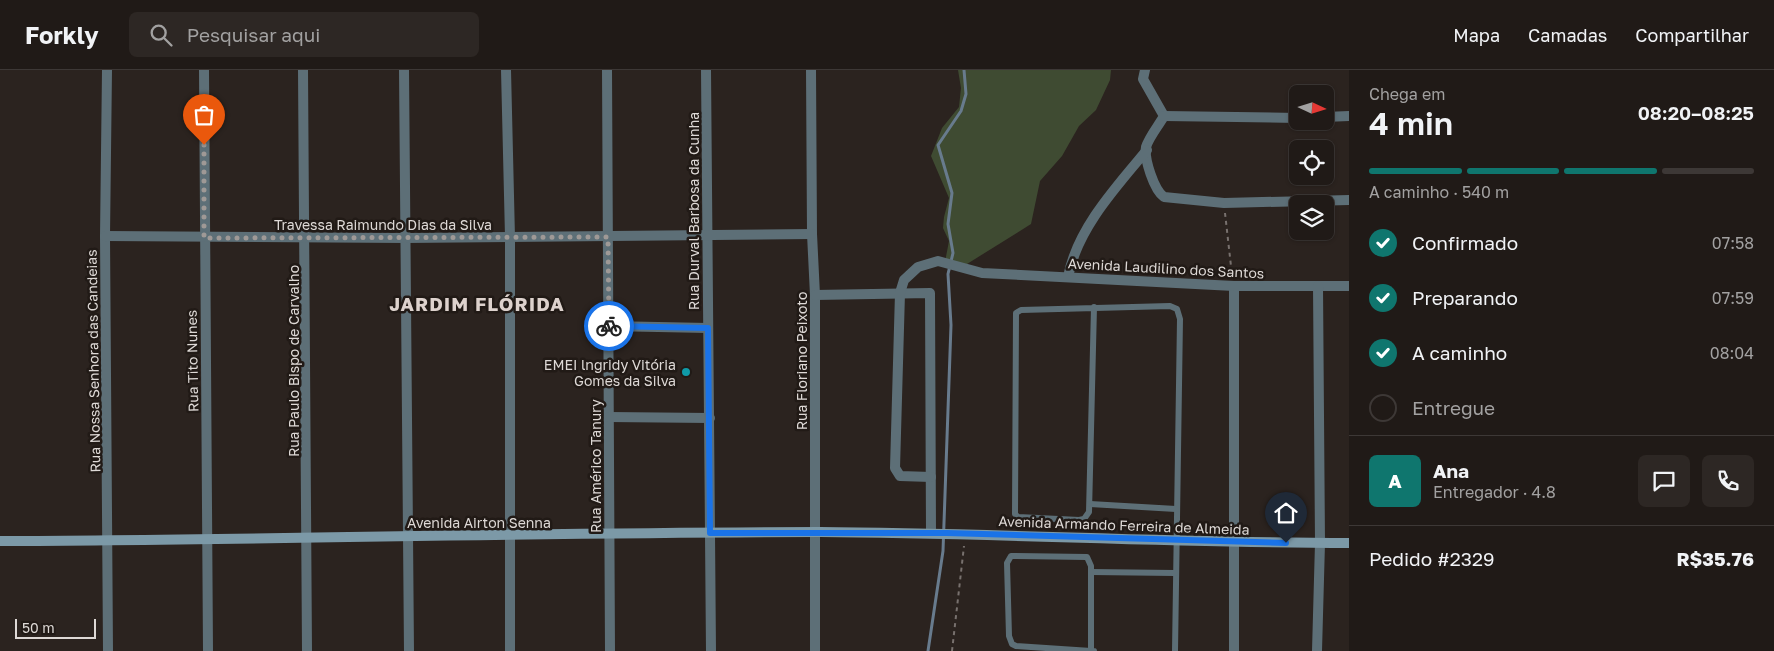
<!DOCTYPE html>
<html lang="pt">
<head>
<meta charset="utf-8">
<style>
  body { margin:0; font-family:"Golos Text",sans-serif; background:#2d2724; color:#f1f3f6; height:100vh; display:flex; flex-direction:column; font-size:19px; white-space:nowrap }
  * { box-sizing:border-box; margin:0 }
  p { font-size:16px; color:#a2a1a1 }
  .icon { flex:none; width:28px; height:28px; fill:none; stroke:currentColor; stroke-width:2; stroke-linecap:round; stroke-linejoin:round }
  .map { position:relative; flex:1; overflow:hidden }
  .details { display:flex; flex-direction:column; background:#201a17; width:425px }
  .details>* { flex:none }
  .needle { width:32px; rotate:94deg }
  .fabs { position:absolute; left:1289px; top:15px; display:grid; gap:10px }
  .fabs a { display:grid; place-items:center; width:45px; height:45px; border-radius:8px; background:#201a17; box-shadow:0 1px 4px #0004,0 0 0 1px #3d3836; font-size:25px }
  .scale { position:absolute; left:15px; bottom:12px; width:81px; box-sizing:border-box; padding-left:5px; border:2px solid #ded9d6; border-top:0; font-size:14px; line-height:18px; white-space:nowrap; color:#ded9d6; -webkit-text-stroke:4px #211a16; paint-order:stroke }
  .pin { position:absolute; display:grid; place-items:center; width:42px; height:42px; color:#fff; margin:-51px -21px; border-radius:50% 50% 50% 0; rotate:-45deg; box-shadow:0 0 5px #0007 }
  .pin .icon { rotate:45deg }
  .courier { position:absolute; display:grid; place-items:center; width:50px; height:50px; margin:-25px; border:4px solid #1a73e8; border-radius:50%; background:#fff; color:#222; box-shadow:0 1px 6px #0007 }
  .summary em { font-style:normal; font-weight:600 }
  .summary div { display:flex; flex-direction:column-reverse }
  .summary { display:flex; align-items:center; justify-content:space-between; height:85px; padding:0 20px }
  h1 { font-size:32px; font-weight:600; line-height:38px }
  .bar { display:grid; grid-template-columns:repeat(4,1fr); gap:8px 5px; align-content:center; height:60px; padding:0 20px }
  .bar i { height:6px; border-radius:4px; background:#3d3836 }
  .bar .current { background:#0f766e }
  .bar p { grid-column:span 4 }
  .line { display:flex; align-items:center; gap:12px; padding:0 20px; border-top:1px solid #3d3836 }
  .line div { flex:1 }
  .round { display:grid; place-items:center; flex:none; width:52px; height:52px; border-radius:8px; background:#2d2724 }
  ol { padding:0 20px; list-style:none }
  li { display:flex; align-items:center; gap:15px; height:55px }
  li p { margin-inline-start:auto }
  li .icon { padding:5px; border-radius:50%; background:#0f766e; color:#fff; stroke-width:4 }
  li:last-child { color:#a2a1a1 }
  li i { width:28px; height:28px; border:2px solid #3d3836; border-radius:50% }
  header { display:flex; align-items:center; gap:30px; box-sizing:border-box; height:70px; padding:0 25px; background:#201a17; border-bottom:1px solid #3d3836 }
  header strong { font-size:24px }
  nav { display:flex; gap:28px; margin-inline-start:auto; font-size:18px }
  .search { width:350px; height:45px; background:#2d2724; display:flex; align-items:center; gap:12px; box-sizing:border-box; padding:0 18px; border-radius:8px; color:#a2a1a1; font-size:19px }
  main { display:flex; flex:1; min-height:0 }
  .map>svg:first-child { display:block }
  .green { fill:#3f4b32 }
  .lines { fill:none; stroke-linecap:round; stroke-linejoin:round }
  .stream { stroke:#687b8d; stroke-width:3 }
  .path { stroke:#78716e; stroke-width:2; stroke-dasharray:4 4; stroke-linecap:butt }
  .lane { stroke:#5d6f77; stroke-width:6 }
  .street { stroke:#5d6f77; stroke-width:10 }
  .secondary { stroke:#7c99a7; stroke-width:10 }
  .done { stroke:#9f9996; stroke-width:5; stroke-dasharray:0 9 }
  .route { stroke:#1a73e8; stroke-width:6 }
  .culture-dot { fill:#0f9aa8; stroke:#211a16; stroke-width:2 }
  .labels { text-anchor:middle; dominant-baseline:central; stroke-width:5; stroke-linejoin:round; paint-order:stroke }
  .street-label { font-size:14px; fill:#ded9d6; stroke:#211a16 }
  .poi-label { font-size:14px; fill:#ded9d6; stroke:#211a16; text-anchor:end }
  .district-label { font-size:19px; font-weight:bold; letter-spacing:1px; fill:#ddd2cd; stroke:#211a16 }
</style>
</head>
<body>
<header>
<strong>Forkly</strong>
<div class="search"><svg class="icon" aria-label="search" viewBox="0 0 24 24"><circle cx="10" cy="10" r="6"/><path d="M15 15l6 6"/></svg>Pesquisar aqui</div>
<nav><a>Mapa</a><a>Camadas</a><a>Compartilhar</a></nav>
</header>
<main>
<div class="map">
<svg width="1349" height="581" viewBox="0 0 1349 581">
  <rect width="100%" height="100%" fill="#2b231f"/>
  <path class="green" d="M958 0H1111L1110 10 1096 40 1079 56 1062 86 1040 111 1031 154 959 199 945 192 949 171 943 158 944 147 949 128 931 86 942 58 959 37 961 18Z"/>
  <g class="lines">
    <path class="stream" d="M928 581 943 481 951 255 948 204 953 183 948 154 952 123 938 75 961 41 966 24 964 0"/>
    <g class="path">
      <path d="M1225 143 1232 205"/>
      <path d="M952 581 964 476"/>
    </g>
    <g class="lane">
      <path d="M1094 237 1089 442 1084 449 1079 450 1018 447 1015 444 1016 243 1021 240 1170 236 1177 239 1180 249 1175 581"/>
      <path d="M1090 434 1176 439"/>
      <path d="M1091 502 1175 503"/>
      <path d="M1091 581V496L1087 487 1011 486 1007 493 1009 566 1012 574 1016 576 1091 581H1094"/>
    </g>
    <g class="street">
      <path d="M107 0 105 166 108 581"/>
      <path d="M204 0 208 581"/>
      <path d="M303 0 307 581"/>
      <path d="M404 0 409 581"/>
      <path d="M506 0 510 167V581"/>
      <path d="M607 0 610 581"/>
      <path d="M706 0 711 581"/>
      <path d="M811 0 812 164 815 225V581"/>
      <path d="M1145 0 1143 9 1164 46C1159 55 1149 67 1146 77 1144 89 1154 120 1164 127L1224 133 1349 130"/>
      <path d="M1164 46 1298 48"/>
      <path d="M1325 47 1349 46"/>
      <path d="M105 166 406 168 812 164"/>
      <path d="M1068 207C1077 159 1116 117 1147 80"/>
      <path d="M1234 216V581"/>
      <path d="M815 225 930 223 931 463"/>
      <path d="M608 256 708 258"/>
      <path d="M609 347 710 348"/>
      <path d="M931 407 900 406 895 398 900 223 904 210 918 197 938 191 982 203 1234 216H1349"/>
      <path d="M1317 581 1320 473 1318 216"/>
    </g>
    <path class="secondary" d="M0 471C273 470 547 462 820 462 997 463 1173 473 1349 473"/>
  </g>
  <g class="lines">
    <path class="done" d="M204 75V168L608 167 609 256"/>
    <path class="route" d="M609 256 708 258 710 463H947L1286 473"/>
  </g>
  <circle class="culture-dot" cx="686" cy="302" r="5"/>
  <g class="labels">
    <g class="street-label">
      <text transform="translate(693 141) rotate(-90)">Rua Durval Barbosa da Cunha</text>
      <text x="383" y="154">Travessa Raimundo Dias da Silva</text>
      <text transform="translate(1166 198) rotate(3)">Avenida Laudilino dos Santos</text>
      <text transform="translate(93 291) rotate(-91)">Rua Nossa Senhora das Candeias</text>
      <text transform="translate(192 291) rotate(-91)">Rua Tito Nunes</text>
      <text transform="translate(293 291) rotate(-90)">Rua Paulo Bispo de Carvalho</text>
      <text transform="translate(801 291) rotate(-90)">Rua Floriano Peixoto</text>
      <text transform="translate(595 396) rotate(-90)">Rua Américo Tanury</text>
      <text x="479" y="452">Avenida Airton Senna</text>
      <text transform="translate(1124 455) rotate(2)">Avenida Armando Ferreira de Almeida</text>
    </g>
    <g class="poi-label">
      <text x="676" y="294">EMEI lngridy Vitória<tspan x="676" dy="16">Gomes da Silva</tspan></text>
    </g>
    <g class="district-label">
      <text x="477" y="233">JARDIM FLÓRIDA</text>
    </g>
  </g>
</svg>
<div class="fabs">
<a><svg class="needle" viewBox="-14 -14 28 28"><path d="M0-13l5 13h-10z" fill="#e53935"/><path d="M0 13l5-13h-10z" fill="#a2a1a1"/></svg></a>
<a><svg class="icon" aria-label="locate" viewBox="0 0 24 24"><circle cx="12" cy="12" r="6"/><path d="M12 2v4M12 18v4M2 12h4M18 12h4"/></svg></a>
<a><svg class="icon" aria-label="layers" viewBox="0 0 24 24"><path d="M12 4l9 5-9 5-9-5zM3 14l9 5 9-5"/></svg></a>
</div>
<div class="scale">50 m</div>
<div class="pin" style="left:204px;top:75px;background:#ea580c"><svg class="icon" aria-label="bag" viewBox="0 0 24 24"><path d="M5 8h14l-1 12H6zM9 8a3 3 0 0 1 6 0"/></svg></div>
<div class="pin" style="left:1286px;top:473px;background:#1f2937"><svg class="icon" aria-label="home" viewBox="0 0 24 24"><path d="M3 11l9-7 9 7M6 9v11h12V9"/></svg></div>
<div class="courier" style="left:609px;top:256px"><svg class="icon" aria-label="bike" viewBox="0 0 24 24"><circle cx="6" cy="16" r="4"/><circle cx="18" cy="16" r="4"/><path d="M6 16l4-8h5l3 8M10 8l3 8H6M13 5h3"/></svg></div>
</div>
<section class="details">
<div class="summary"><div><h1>4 min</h1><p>Chega em</p></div><em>08:20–08:25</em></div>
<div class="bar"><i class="current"></i><i class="current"></i><i class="current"></i><i></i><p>A caminho · 540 m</p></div>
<ol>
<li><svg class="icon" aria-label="check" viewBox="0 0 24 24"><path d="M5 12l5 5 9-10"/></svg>Confirmado<p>07:58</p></li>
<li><svg class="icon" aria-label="check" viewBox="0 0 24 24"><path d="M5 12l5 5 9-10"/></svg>Preparando<p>07:59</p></li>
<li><svg class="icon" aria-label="check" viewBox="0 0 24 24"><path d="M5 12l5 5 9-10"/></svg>A caminho<p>08:04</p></li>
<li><i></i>Entregue</li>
</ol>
<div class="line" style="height:90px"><b class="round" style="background:#0f766e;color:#fff">A</b><div><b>Ana</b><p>Entregador · 4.8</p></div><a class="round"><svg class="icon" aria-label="chat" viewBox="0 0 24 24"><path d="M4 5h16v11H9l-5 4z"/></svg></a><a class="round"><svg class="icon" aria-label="phone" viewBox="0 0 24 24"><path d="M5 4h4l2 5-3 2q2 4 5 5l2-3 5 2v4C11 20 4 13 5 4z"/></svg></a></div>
<div class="line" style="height:65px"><div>Pedido #2329</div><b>R$35.76</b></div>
</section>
</main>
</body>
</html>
